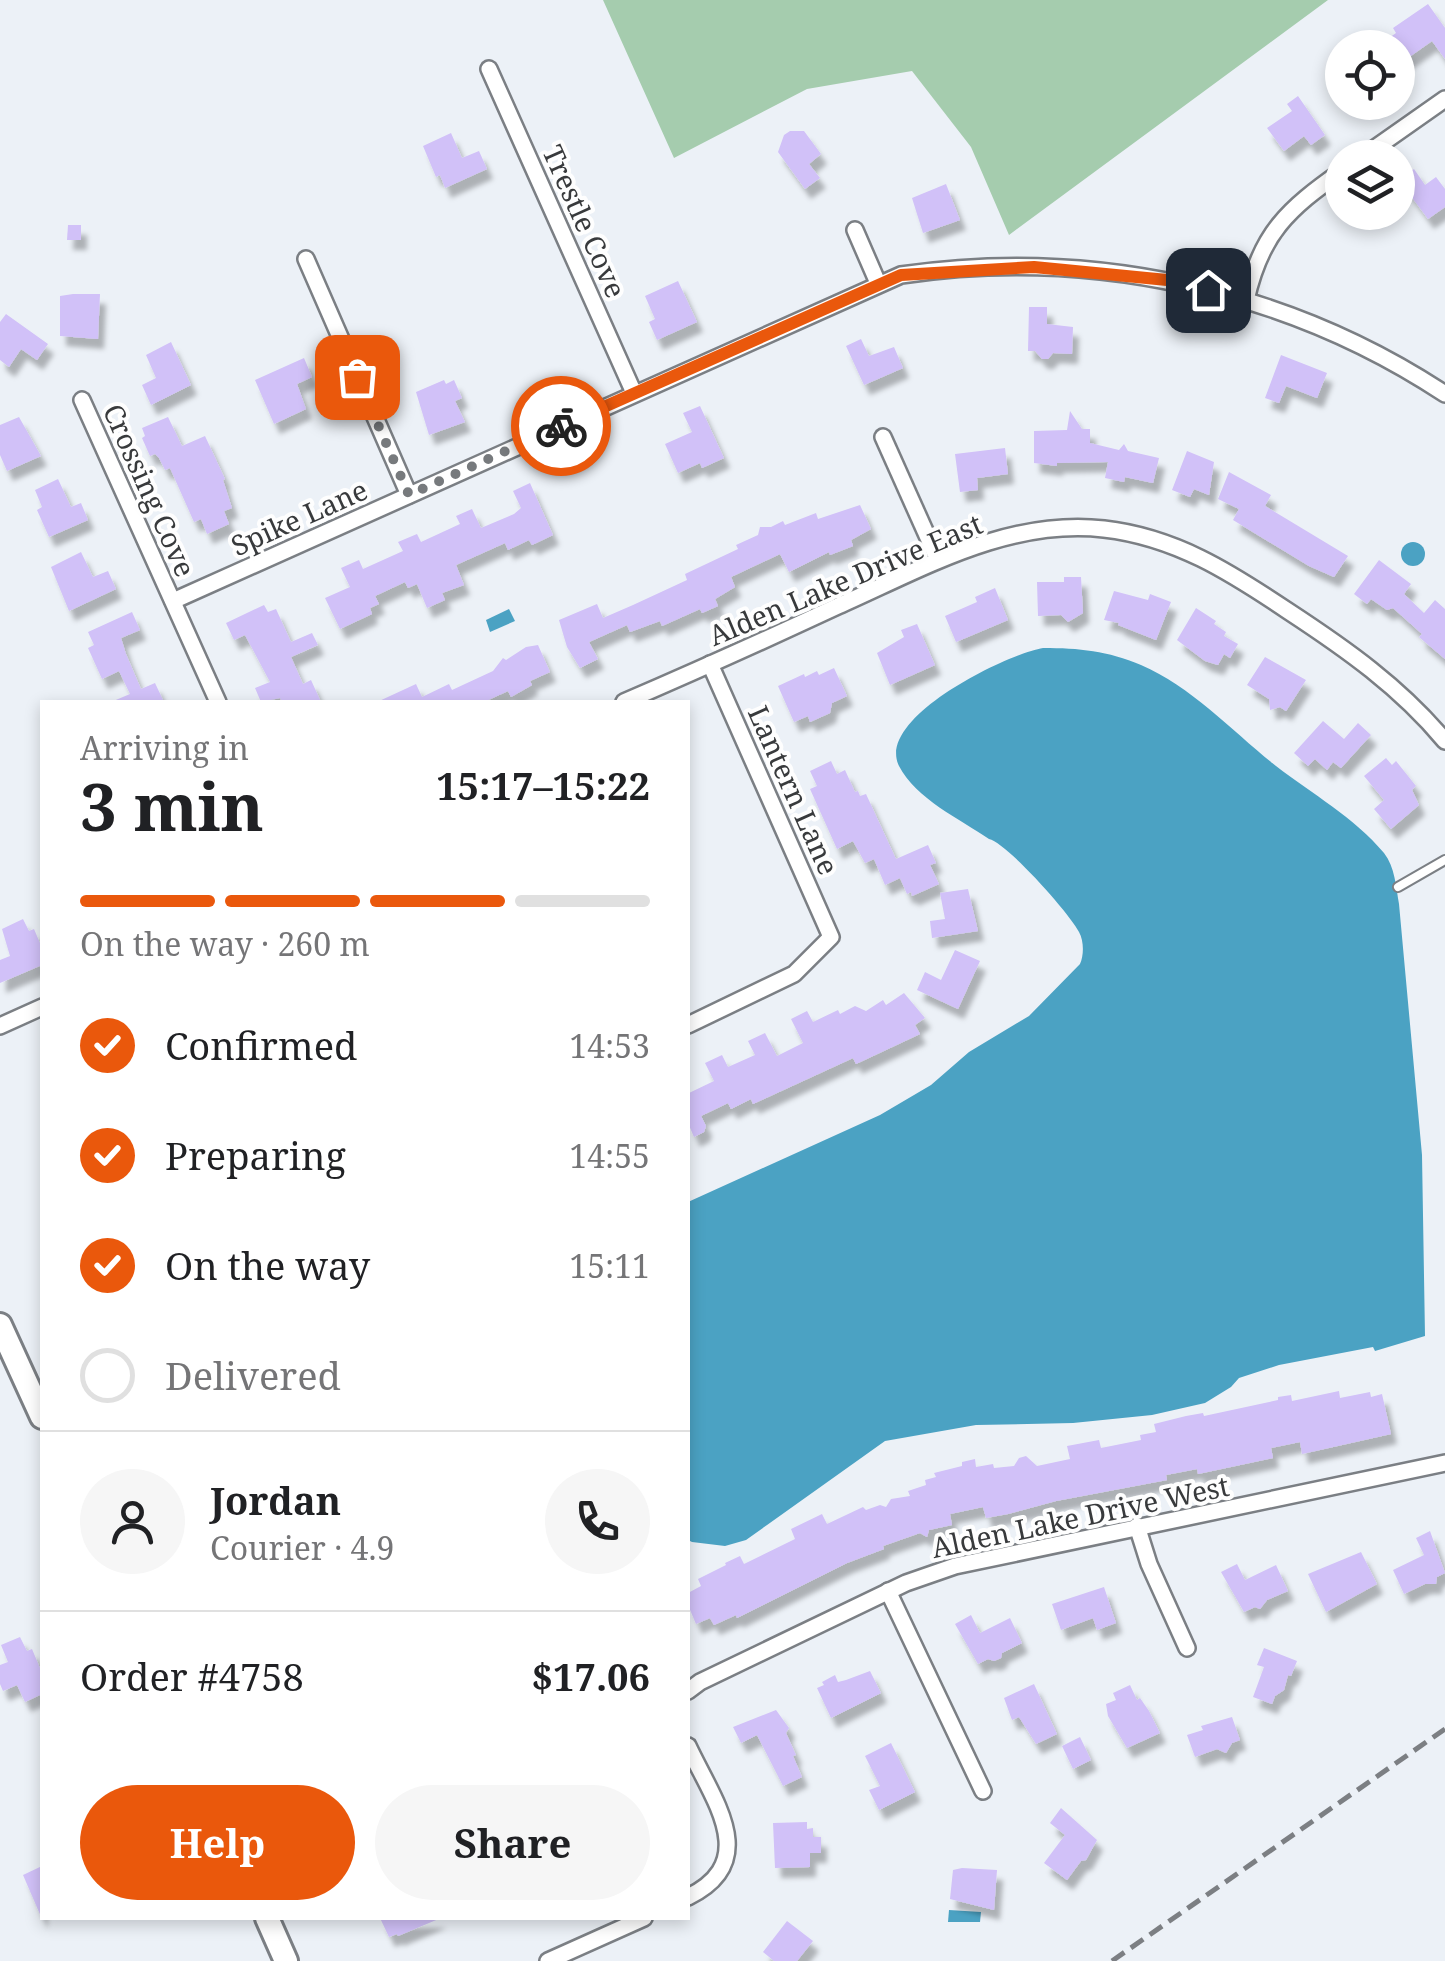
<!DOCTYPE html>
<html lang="en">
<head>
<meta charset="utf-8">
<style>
  body { margin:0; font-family:"Noto Serif",serif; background:#f6f6f6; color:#202124; height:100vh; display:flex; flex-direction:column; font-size:38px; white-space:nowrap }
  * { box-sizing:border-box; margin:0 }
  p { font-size:32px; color:#757577 }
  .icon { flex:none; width:55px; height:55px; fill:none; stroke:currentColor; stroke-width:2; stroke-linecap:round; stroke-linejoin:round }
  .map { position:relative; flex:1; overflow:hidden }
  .sheet { position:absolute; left:40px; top:700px; width:650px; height:1220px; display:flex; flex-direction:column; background:#fff; border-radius:0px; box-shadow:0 5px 15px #0003 }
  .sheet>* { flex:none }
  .fabs { position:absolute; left:1325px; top:30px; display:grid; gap:20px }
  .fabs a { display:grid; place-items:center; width:90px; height:90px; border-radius:50%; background:#fff; box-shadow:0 5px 15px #0003; font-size:50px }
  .pin { position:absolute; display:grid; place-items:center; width:85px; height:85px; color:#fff; margin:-42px; border-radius:20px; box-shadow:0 5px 15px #0006 }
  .courier { position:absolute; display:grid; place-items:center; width:100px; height:100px; margin:-50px; border:8px solid #ea580c; border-radius:50%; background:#fff; color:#222; box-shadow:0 2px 12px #0007 }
  .head em { font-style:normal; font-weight:700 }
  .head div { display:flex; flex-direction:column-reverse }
  .head { display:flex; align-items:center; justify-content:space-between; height:170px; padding:0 40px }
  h1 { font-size:65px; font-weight:700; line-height:75px }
  .bar { display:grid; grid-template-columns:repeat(4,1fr); gap:15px 10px; align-content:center; height:120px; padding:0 40px }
  .bar i { height:12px; border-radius:8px; background:#e0e0e0 }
  .bar .selected { background:#ea580c }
  .bar p { grid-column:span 4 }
  .line { display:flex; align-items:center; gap:25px; padding:0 40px; border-top:2px solid #e0e0e0 }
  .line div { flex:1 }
  .round { display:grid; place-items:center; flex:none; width:105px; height:105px; border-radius:52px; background:#f6f6f6 }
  ol { padding:0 40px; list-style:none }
  li { display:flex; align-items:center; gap:30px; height:110px }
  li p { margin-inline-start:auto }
  li .icon { padding:10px; border-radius:50%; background:#ea580c; color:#fff; stroke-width:4 }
  li:last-child { color:#757577 }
  li i { width:55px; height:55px; border:5px solid #e0e0e0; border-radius:50% }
  .action { display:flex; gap:20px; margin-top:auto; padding:20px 40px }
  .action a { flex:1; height:115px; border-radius:60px; background:#ea580c; color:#fff; font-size:40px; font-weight:700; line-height:115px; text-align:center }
  .action a+a { background:#f6f6f6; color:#202124 }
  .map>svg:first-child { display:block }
  .green { fill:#a5ccae }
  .water { fill:#4ba2c3 }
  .building { fill:#d1c1f8; filter:url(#shadow) }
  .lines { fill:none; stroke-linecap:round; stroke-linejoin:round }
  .lane-casing { stroke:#7b7f84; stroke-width:12 }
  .street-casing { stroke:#7b7f84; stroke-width:20 }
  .secondary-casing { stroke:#7b7f84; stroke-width:28 }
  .lane { stroke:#fff; stroke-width:8 }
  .street { stroke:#fff; stroke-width:15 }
  .secondary { stroke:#fff; stroke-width:22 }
  .rail { stroke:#7c7f83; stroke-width:5; stroke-dasharray:15 8; stroke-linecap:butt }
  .done { stroke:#777a7d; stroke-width:10; stroke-dasharray:0 18 }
  .route { stroke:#ea580c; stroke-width:12 }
  .labels { text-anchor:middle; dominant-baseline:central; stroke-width:8; stroke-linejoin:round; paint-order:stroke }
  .street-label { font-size:28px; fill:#383a3c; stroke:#fefefe }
</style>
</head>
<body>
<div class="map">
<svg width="1445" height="1961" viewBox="0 0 1445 1961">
  <defs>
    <filter id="shadow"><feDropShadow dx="6" dy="10" stdDeviation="2.5" flood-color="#0004"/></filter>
  </defs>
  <rect width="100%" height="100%" fill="#ecf1f7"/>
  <path class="green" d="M603 0H1328L1009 235 971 147 912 71 807 89 674 158Z"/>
  <g class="water">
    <circle cx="1413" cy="554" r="12"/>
    <path d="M509 609 515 621 490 632 486 620Z"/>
    <path d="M1043 648C1079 648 1108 651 1141 665 1192 687 1233 732 1276 766 1312 794 1354 817 1384 853 1395 867 1396 887 1399 904L1422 1155 1425 1336 1375 1351 1373 1347 1279 1365 1239 1378 1231 1387 1205 1403 1152 1415 1073 1423 976 1425 885 1441 746 1540 725 1546 692 1542 688 1540V1202L880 1115 931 1085 969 1052 1029 1016 1080 964C1084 955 1084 941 1079 932 1070 914 1007 843 989 839 960 819 916 799 899 766 875 718 1007 654 1043 648Z"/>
    <path d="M949 1910 981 1912 980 1922H948Z"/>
  </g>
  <g class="building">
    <path d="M1428 4 1445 28V59L1432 41 1398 65V48H1375L1396 33 1393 28Z"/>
    <path d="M1298 96 1325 135 1311 145 1304 136 1284 151 1267 128 1292 111 1287 104Z"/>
    <path d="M790 131H804L821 154 809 164 820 178 805 189 778 152 784 135Z"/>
    <path d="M451 133 462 158 479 151 487 169 445 188 440 175 436 177 423 146Z"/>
    <path d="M1414 169 1425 185 1436 177 1445 189V207L1428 219 1399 180Z"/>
    <path d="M946 184 960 220 923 233 912 198Z"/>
    <path d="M68 225H81V240H67Z"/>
    <path d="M678 281 697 322 657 340 649 322 655 319 645 296Z"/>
    <path d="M73 294H100L98 339 60 336V296Z"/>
    <path d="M1029 307H1047V324L1073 327 1072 354 1053 353 1048 359H1042L1035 351H1028Z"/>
    <path d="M6 314 48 344 37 360 21 349 9 367 0 360V322Z"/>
    <path d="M861 339 869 356 894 347 903 368 864 385 846 346Z"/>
    <path d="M171 342 191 385 151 405 142 385 156 378 146 355Z"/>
    <path d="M1281 355 1327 373 1317 398 1286 386 1279 403 1265 398Z"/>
    <path d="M304 358 312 377 297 384 306 409 274 424 255 380Z"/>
    <path d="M444 380 446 384 454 380 462 398 455 401 465 422 429 435 416 392Z"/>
    <path d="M700 406 724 458 702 468 700 463 678 473 665 444 692 432 683 413Z"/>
    <path d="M1070 411 1082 429H1090V443L1119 450 1124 444 1128 451 1159 458 1153 483 1125 477 1124 482 1105 478 1108 462 1057 463V466L1034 463V431L1067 430Z"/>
    <path d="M19 417 41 456 7 471 0 455V425Z"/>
    <path d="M168 417 182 446 205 436 225 479 223 480 232 508 224 511 229 524 207 534 201 519 194 522 170 468 165 470 159 458 155 454 150 456 142 438 145 436 142 428Z"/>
    <path d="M1005 448 1008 474 977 478 978 490 960 492 955 454Z"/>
    <path d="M1187 451 1214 462 1209 495 1194 489 1190 497 1172 490Z"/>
    <path d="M1229 472 1271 495 1265 506 1348 556 1334 577 1309 566 1233 520 1239 509 1218 499Z"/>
    <path d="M58 479 71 507 81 503 88 520 49 537 37 510 42 507 35 490Z"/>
    <path d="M530 483 553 535 532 545 529 540 508 550 505 543 456 565 464 585 442 593 445 600 427 608 417 584 408 588 405 582 375 596 379 604 370 608 372 614 340 629 325 598 350 587 341 568 359 560 363 569 403 551 398 542 417 534 421 542 460 524 456 516 472 509 481 528 514 514 521 508 513 491Z"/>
    <path d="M860 505 871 529 851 540 853 546 830 555 829 552 789 572 780 554 731 577 735 587 715 599 718 606 702 613 700 609 662 626 660 621 630 632 627 625 589 642 598 659 580 668 567 647 559 620 597 604 603 618 633 605 687 580 685 574 738 549 736 545 758 535 760 527H771L783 521 785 525 816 513 818 519Z"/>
    <path d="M81 552 93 577 108 571 116 589 69 611 51 567Z"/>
    <path d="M1379 560 1411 584 1404 594 1424 613 1435 600 1445 609V659L1419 637 1422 634 1393 608 1387 610 1371 599 1367 604 1354 594Z"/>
    <path d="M1064 577H1081L1083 613 1068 622 1061 615 1038 616 1037 582H1064Z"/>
    <path d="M995 588 1008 620 956 642 945 616 977 602 975 597Z"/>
    <path d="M1114 591 1148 600 1150 594 1171 602 1156 640 1118 625 1119 623 1104 620Z"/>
    <path d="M264 605 268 612 276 609 291 642 312 633 318 645 291 657 303 684 311 680 321 702H282L280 698 261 702 255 688 270 682 245 635 234 640 226 623Z"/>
    <path d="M1196 608 1216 621 1214 624 1226 632 1224 636 1238 644 1230 658 1224 654 1218 665 1205 661 1177 640Z"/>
    <path d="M132 612 140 630 121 638 126 654 141 689 155 683 164 702H111L130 694 119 671 102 679 88 648 94 645 88 632Z"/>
    <path d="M917 624 935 665 890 685 877 653 904 637 901 630Z"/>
    <path d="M538 645 550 672 530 681 532 685 511 697 508 691 484 702H377L416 684 422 697 449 684 452 690 493 671 503 658 506 660 526 647Z"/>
    <path d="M1265 657 1306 680 1286 711 1280 707 1270 710 1269 699 1247 685Z"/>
    <path d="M834 668 847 696 832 703 830 713 810 722 808 716 794 722 778 686 804 674 805 677 817 671 819 675Z"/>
    <path d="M1323 721 1344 739 1358 723 1371 735 1341 768 1333 762 1327 770 1315 759 1308 766 1294 753Z"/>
    <path d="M1386 758 1392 765 1396 761 1416 786 1412 790 1419 805 1391 829 1374 809 1384 800 1364 776Z"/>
    <path d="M831 761 837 774 845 770 855 792 858 791 860 796 866 794 896 859 928 845 936 863 930 865 939 884 912 896 911 892 907 894 900 878 885 885 874 859 865 863 853 841 837 849 810 789 817 786 810 771Z"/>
    <path d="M968 889 978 931 932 938 930 921 945 919 940 893Z"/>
    <path d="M23 919 29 931 34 929 42 948V965L0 983V960L10 956 2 929Z"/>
    <path d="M955 950 980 961 958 1009 917 990 925 972 941 980Z"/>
    <path d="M904 993 925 1018 915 1025 920 1034 856 1064 853 1058 840 1064 753 1104 751 1099 731 1109 728 1103 701 1116 706 1126 704 1132 694 1137 688 1123V1090L689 1093 714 1081 705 1063 722 1055 728 1067 755 1055 748 1041 765 1033 777 1056 803 1043 791 1019 807 1011 813 1022 838 1010 840 1014 855 1006 866 1011 883 1000 886 1005Z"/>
    <path d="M1339 1391 1340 1398 1370 1392 1371 1397 1382 1394 1391 1434 1302 1454 1300 1442 1271 1448 1273 1458 1198 1474 1197 1469 1166 1475 1167 1480 1056 1501 1008 1514 986 1518 983 1507 950 1514 952 1525 929 1530 927 1537 920 1533 883 1546 884 1549 847 1563 737 1618 736 1615 714 1625 710 1618 696 1624 688 1605V1593L701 1586 698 1579 726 1565 725 1563 740 1556 744 1564 795 1539 791 1529 822 1514 827 1524 863 1507 866 1510 880 1505 886 1507 891 1499 910 1496 908 1491 926 1485 925 1480 936 1477 934 1473 962 1466V1462L975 1459 976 1467 993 1464 994 1468 1014 1466 1019 1458 1026 1456 1037 1466 1070 1459 1067 1446 1099 1440 1101 1448 1141 1440 1140 1435 1156 1432 1154 1424 1186 1416 1203 1413 1204 1416 1278 1400V1397L1291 1395 1292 1401Z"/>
    <path d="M1430 1531 1445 1573 1437 1577 1436 1584H1425L1404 1594 1393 1570 1424 1555 1416 1538Z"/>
    <path d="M1361 1552 1377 1584 1326 1612 1308 1574Z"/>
    <path d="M1237 1564 1245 1580 1276 1565 1288 1591 1267 1600 1260 1609 1255 1607 1244 1612 1221 1572Z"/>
    <path d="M1104 1587 1116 1623 1097 1630 1093 1618 1061 1630 1052 1604Z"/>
    <path d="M971 1615 980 1633 1010 1618 1022 1643 1002 1653 1001 1658 994 1661 988 1659 978 1664 955 1624Z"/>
    <path d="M20 1637 27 1651 32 1649 42 1673V1694L25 1702 17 1685 3 1691 0 1684V1665L8 1662 1 1645Z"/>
    <path d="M1264 1648 1297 1661 1291 1676 1288 1675 1284 1690 1275 1696 1272 1704 1253 1697 1264 1667 1257 1665Z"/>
    <path d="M870 1671 881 1693 831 1718 817 1688 824 1685 822 1682 835 1675 838 1682 846 1680Z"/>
    <path d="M1034 1684 1057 1734 1036 1744 1019 1717 1012 1720 1004 1698Z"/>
    <path d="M1130 1685 1137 1700 1140 1698 1149 1711 1160 1733 1127 1748 1108 1716 1106 1704 1116 1700 1113 1693Z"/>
    <path d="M776 1710 789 1728 786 1733 796 1755 793 1756 802 1777 783 1786 757 1735 741 1743 733 1727Z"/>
    <path d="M1232 1717 1240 1740 1232 1743 1226 1753 1217 1749 1195 1757 1187 1735 1203 1730 1201 1726Z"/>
    <path d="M1080 1737 1091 1760 1073 1769 1062 1746Z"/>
    <path d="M891 1743 915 1792 879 1810 869 1790 880 1786 865 1756Z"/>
    <path d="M1061 1808 1097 1840 1086 1860 1081 1861 1067 1880 1044 1863 1065 1835 1050 1823Z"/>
    <path d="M807 1822V1829L813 1828V1837H821V1853H810V1867L775 1868 773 1823Z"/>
    <path d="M42 1866V1919L23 1875Z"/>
    <path d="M962 1868 997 1870 994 1910 950 1899 953 1870Z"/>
    <path d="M380 1918H441L398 1936 397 1934 389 1937Z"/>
    <path d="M787 1921 813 1941 797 1961H774L763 1952Z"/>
  </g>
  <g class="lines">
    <defs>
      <path id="lane" d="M1398 887 1445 860"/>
      <g id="street">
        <path d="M489 69 634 393"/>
        <path d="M1361 158 1445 99"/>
        <path d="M855 230 878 283"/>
        <path d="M306 259 409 495"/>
        <path d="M1246 300C1261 233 1288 209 1342 171"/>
        <path d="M82 400 218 702"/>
        <path d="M883 437 938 560"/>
        <path d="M173 601 901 275C1090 247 1286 289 1445 394"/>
        <path d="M624 702C696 671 767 639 838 606 922 569 1008 518 1104 529 1175 537 1230 572 1288 611 1346 649 1400 687 1445 741"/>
        <path d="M688 1025 794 974 831 937 710 664"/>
        <path d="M0 1026 42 1007"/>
        <path d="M1137 1526 1149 1564 1187 1648"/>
        <path d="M888 1591 983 1791"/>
        <path d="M688 1691 700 1682 906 1583 955 1566 1445 1463"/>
        <path d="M688 1746C713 1800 762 1861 688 1897"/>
        <path d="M548 1961 644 1918"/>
      </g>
      <g id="secondary">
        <path d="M0 1325 42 1417"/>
        <path d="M267 1918 286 1961"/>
      </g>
    </defs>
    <use href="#lane" class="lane-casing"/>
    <use href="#street" class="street-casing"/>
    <use href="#secondary" class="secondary-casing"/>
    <use href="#lane" class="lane"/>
    <use href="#street" class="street"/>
    <use href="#secondary" class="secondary"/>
    <path class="rail" d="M1112 1961 1445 1729"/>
  </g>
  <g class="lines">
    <path class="done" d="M357 377 409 495 561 426"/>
    <path class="route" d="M561 426 901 275 1034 267 1167 280 1208 290"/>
  </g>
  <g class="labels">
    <g class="street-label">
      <text transform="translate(585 221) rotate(66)">Trestle Cove</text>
      <text transform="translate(150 490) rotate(66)">Crossing Cove</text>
      <text transform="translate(299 517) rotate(-24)">Spike Lane</text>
      <text transform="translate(845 579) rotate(-23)">Alden Lake Drive East</text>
      <text transform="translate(794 790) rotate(66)">Lantern Lane</text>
      <text transform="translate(1080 1516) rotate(-12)">Alden Lake Drive West</text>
    </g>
  </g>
</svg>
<div class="fabs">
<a><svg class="icon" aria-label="locate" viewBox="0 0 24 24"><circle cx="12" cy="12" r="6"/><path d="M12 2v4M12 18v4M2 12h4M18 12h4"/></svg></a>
<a><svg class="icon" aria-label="layers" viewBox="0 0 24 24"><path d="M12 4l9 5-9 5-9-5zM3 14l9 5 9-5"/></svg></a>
</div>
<div class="pin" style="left:357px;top:377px;background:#ea580c"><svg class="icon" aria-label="bag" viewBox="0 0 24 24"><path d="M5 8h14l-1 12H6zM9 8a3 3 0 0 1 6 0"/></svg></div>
<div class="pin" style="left:1208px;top:290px;background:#1f2937"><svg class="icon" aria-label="home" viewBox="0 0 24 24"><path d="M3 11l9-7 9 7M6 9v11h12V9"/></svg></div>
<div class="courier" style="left:561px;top:426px"><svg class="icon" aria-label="bike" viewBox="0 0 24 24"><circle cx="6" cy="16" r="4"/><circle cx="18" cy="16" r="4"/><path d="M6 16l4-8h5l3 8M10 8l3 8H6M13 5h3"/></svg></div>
<section class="sheet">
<div class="head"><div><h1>3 min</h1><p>Arriving in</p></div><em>15:17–15:22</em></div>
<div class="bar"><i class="selected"></i><i class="selected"></i><i class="selected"></i><i></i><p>On the way · 260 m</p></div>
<ol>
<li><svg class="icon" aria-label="check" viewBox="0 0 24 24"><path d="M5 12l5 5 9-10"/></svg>Confirmed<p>14:53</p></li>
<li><svg class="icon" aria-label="check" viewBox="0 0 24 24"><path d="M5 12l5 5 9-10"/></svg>Preparing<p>14:55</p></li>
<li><svg class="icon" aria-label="check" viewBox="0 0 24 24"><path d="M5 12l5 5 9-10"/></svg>On the way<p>15:11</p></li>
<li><i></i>Delivered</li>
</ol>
<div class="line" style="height:180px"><a class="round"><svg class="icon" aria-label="person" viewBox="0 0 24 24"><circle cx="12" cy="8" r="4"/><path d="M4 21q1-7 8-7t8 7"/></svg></a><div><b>Jordan</b><p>Courier · 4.9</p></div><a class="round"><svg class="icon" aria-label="phone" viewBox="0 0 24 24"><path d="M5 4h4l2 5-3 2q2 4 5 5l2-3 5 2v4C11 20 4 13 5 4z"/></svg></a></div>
<div class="line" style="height:130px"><div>Order #4758</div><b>$17.06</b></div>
<div class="action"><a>Help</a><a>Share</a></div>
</section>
</div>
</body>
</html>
